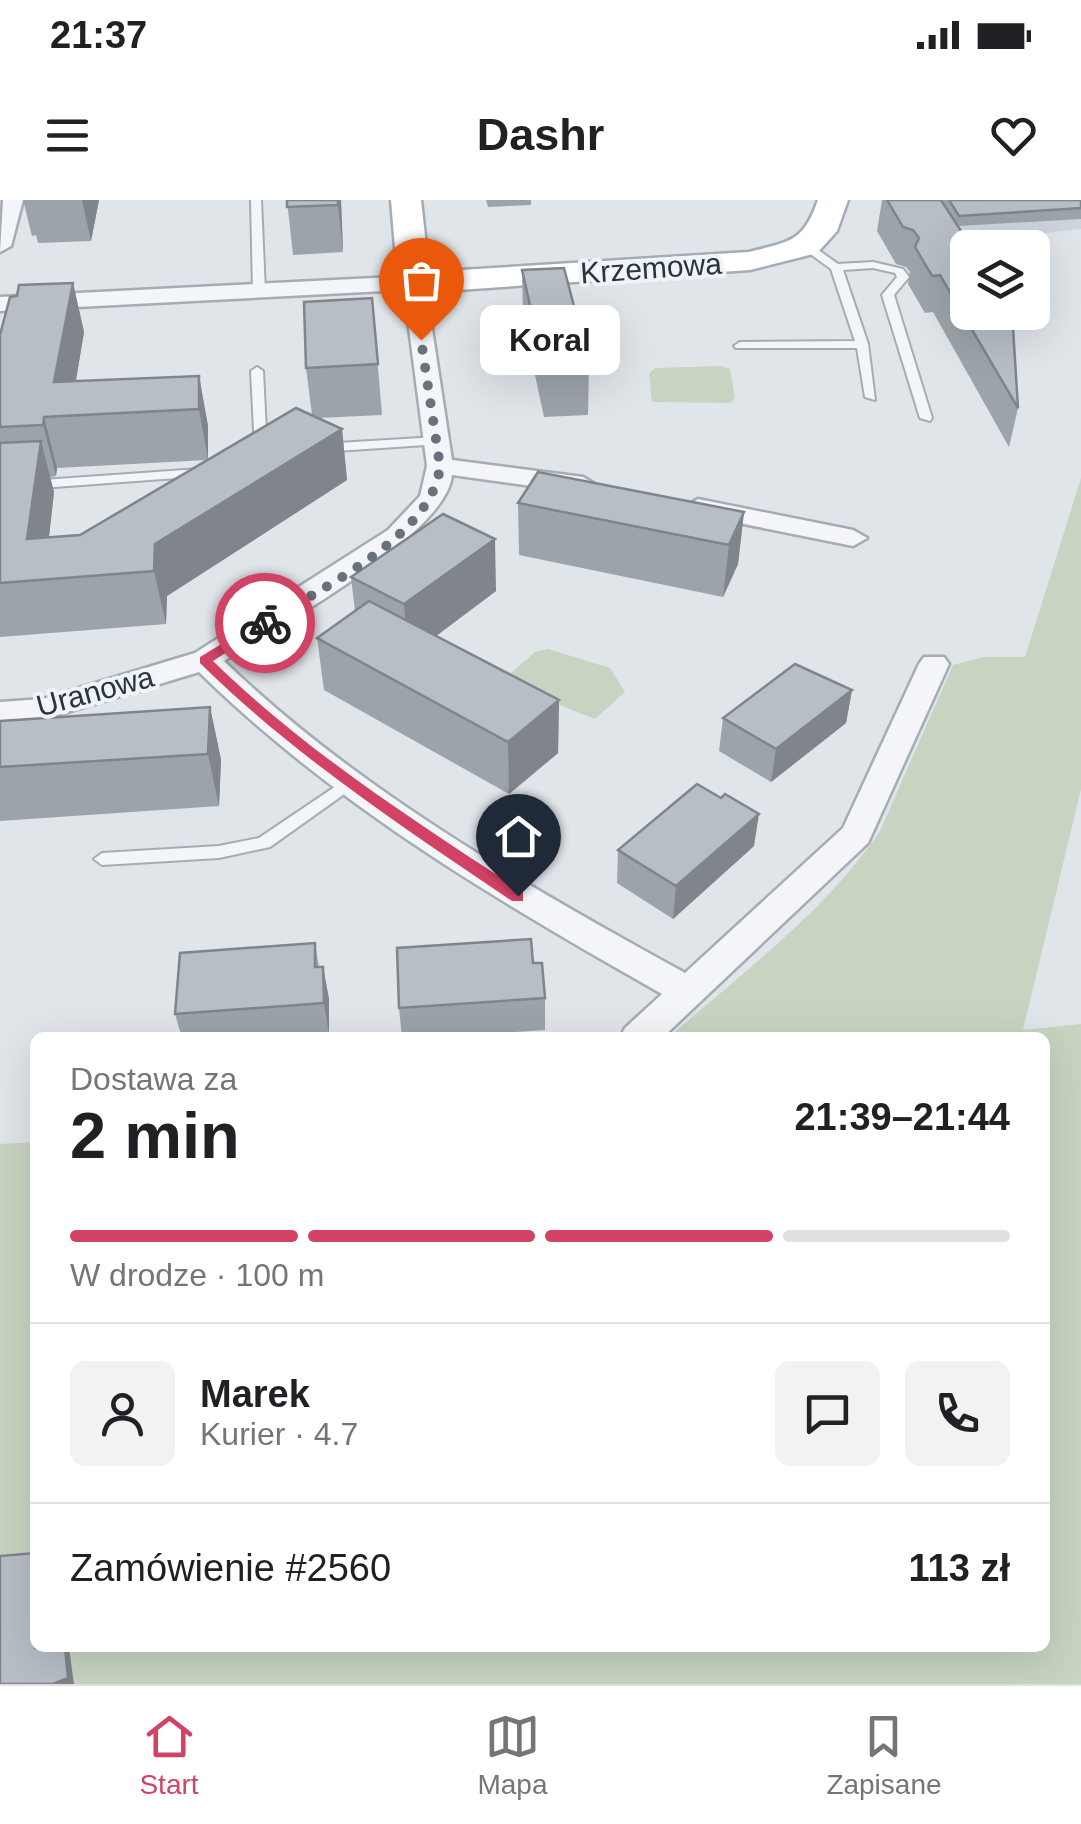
<!DOCTYPE html>
<html lang="pl">
<head>
<meta charset="utf-8">
<style>
  body { margin:0; font-family:Arial,sans-serif; background:#f2f2f2; color:#202124; height:100vh; display:flex; flex-direction:column; font-size:38px; white-space:nowrap }
  * { box-sizing:border-box; margin:0 }
  p { font-size:32px; color:#757577 }
  .icon { flex:none; width:55px; height:55px; fill:none; stroke:currentColor; stroke-width:2; stroke-linecap:round; stroke-linejoin:round }
  .map { position:relative; flex:1; overflow:hidden }
  .side { position:absolute; left:30px; top:832px; width:1020px; height:620px; display:flex; flex-direction:column; background:#fff; border-radius:15px; box-shadow:0 10px 40px #0002 }
  .side>* { flex:none }
  .buttons { position:absolute; left:950px; top:30px; display:grid; gap:20px }
  .buttons a { display:grid; place-items:center; width:100px; height:100px; border-radius:15px; background:#fff; box-shadow:0 10px 40px #0002; font-size:50px }
  .pin { position:absolute; display:grid; place-items:center; width:85px; height:85px; color:#fff; margin:-102px -42px; border-radius:50% 50% 50% 0; rotate:-45deg; box-shadow:0 0 10px #0007 }
  .pin .icon { rotate:45deg }
  .courier { position:absolute; display:grid; place-items:center; width:100px; height:100px; margin:-50px; border:8px solid #d14265; border-radius:50%; background:#fff; color:#222; box-shadow:0 2px 12px #0007 }
  .bubble { position:absolute; height:70px; border-radius:15px; background:#fff; box-shadow:0 10px 40px #0002; font-size:32px; font-weight:600; line-height:70px; text-align:center }
  .overview em { font-style:normal; font-weight:600 }
  .overview div { display:flex; flex-direction:column-reverse }
  .overview { display:flex; align-items:center; justify-content:space-between; height:170px; padding:0 40px }
  h1 { font-size:65px; font-weight:600; line-height:75px }
  .bar { display:grid; grid-template-columns:repeat(4,1fr); gap:15px 10px; align-content:center; height:120px; padding:0 40px }
  .bar i { height:12px; border-radius:8px; background:#e0e0e0 }
  .bar .current { background:#d14265 }
  .bar p { grid-column:span 4 }
  .line { display:flex; align-items:center; gap:25px; padding:0 40px; border-top:2px solid #e0e0e0 }
  .line div { flex:1 }
  .round { display:grid; place-items:center; flex:none; width:105px; height:105px; border-radius:15px; background:#f2f2f2 }
  .status { display:flex; justify-content:space-between; align-items:center; height:70px; padding:0 50px; background:#fff; direction:ltr }
  .status svg { height:28px; fill:currentColor }
  header { display:flex; justify-content:space-between; align-items:center; height:130px; padding:0 40px; background:#fff; font-size:45px; font-weight:600 }
  .dock { display:flex; justify-content:space-around; align-items:center; height:140px; border-top:2px solid #e0e0e0; background:#fff; font-size:28px; color:#757577 }
  .dock a { display:grid; justify-items:center; gap:5px }
  .dock .current { color:#d14265 }
  .map>svg:first-child { display:block }
  .built { fill:#ced4db }
  .green { fill:#c7d4c1 }
  .lines { fill:none; stroke-linecap:round; stroke-linejoin:round }
  .lane-casing { stroke:#a5acb3; stroke-width:4 }
  .street-casing { stroke:#a5acb3; stroke-width:5 }
  .secondary-casing { stroke:#a5acb3; stroke-width:5 }
  .lane { fill:#f3f5f8; fill-rule:evenodd }
  .street { fill:#f3f5f8; fill-rule:evenodd }
  .secondary { fill:#fff; fill-rule:evenodd }
  .wall { fill:#9da3aa; fill-rule:evenodd }
  .shaded-wall { fill:#80858b }
  .building { fill:#b7bec6; stroke:#80858b; stroke-width:2.5 }
  .route { fill:#d14265 }
  .done { stroke:#68727c; stroke-width:10; stroke-dasharray:0 18 }
  .labels { text-anchor:middle; dominant-baseline:central; stroke-width:8; stroke-linejoin:round; paint-order:stroke }
  .far-street-label { font-size:30px; fill:#283441; stroke:#f0f3f7 }
</style>
</head>
<body>
<div class="status"><b>21:37</b><svg viewBox="0 0 49 12"><path d="M0 12V9h3v3zM5 12V6h3v6zM10 12V3h3v9zM15 12V0h3v12zM26 1h20v11H26zM47 4h2v5h-2z"/></svg></div>
<header><svg class="icon" aria-label="menu" viewBox="0 0 24 24"><path d="M4 6h16M4 12h16M4 18h16"/></svg>Dashr<svg class="icon" aria-label="heart" viewBox="0 0 24 24"><path d="M12 20l-8-8c-3-5 5-10 8-4 3-6 11-1 8 4z"/></svg></header>
<div class="map">
<svg width="1081" height="1484" viewBox="0 0 1081 1484">
  <rect width="100%" height="100%" fill="#e0e5e9"/>
  <path class="built" d="M942 0H1081V29L967 42Z"/>
  <g class="green">
    <path d="M721 166 730 169 735 198 731 203 652 202 649 174 655 168Z"/>
    <path d="M1081 278V589L1023 830 1081 824V1484H0V944L35 942V1448H1045V838L669 837C742 773 826 711 880 631L953 465 984 457H1025Z"/>
    <path d="M548 449 610 468 625 492 595 519 517 488 510 474 535 452Z"/>
  </g>
  <g class="lines">
    <defs>
      <g id="lane">
        <path d="M251 0H261L265 91 259 94 253 91Z"/>
        <path d="M802 44H810L838 64 873 62 903 69 909 77 894 95 932 218 930 221 920 218 882 95 897 77 895 73 873 68 843 70 868 144 875 200 865 197 857 148H736L734 146 740 142 855 141 831 69 802 48Z"/>
        <path d="M257 167 263 171 267 251 261 255 255 251 251 171Z"/>
        <path d="M437 237 443 241 441 244 321 252 315 248 321 244Z"/>
        <path d="M199 269 204 270V276L0 291V283Z"/>
        <path d="M351 576 357 577 359 581 357 585 270 647 219 658 102 665 94 659 102 653 219 646 259 638Z"/>
      </g>
      <g id="street">
        <path d="M3 0H23L11 46 0 52Z"/>
        <path d="M414 76 425 83 452 260 583 277 596 285 583 293 452 275C447 335 275 428 224 461 356 589 525 685 685 773L843 628 919 464 924 457H944L949 464 868 643 662 838H620L625 828 662 794C499 702 333 604 199 472L44 519 0 522V502L43 499 195 453 388 330 420 296 427 266 404 90 0 111V97Z"/>
        <path d="M698 299 853 330 867 338 853 346 689 313 685 307Z"/>
      </g>
      <path id="secondary" d="M391 0H421L429 72 749 52C790 41 803 43 818 0H848L837 31 817 53 750 70 414 93 403 90 398 83Z"/>
    </defs>
    <use href="#lane" class="lane-casing"/>
    <use href="#street" class="street-casing"/>
    <use href="#secondary" class="secondary-casing"/>
    <use href="#lane" class="lane"/>
    <use href="#street" class="street"/>
    <use href="#secondary" class="secondary"/>
  </g>
  <g class="wall">
    <path d="M23 0H99L91 41 38 43 36 35 32 36Z"/>
    <path d="M287 0H341L343 52 293 55Z"/>
    <path d="M486 0H531V5L488 7Z"/>
    <path d="M882 0H1081V19L958 26 1018 208 1009 247 933 112 925 113 908 84 910 72 906 67 896 64 877 31Z"/>
    <path d="M522 70 589 164 588 215 544 217 523 119Z"/>
    <path d="M73 83 84 132 76 181 199 176 208 226V259L312 215 306 168 372 98 382 215 319 218 342 229 347 280 167 396 166 424 0 437V135L17 96ZM207 260 80 335 49 338 54 292 50 277 56 276 57 268Z"/>
    <path d="M518 303 744 312 738 364 723 397 519 355Z"/>
    <path d="M351 377 496 391 436 436 559 500 558 553 509 594 324 490 317 438 355 411Z"/>
    <path d="M852 490 846 523 771 582 719 551 723 518Z"/>
    <path d="M210 507 221 560 219 606 0 621V521Z"/>
    <path d="M721 598 754 646 673 719 617 683 618 650Z"/>
    <path d="M315 743 319 767H323L329 799V834L289 838H182L175 814Z"/>
    <path d="M533 763 545 798V830L430 838H402L399 808Z"/>
  </g>
  <g class="shaded-wall">
    <path d="M82 0H99L91 41Z"/>
    <path d="M338 0H341L343 52 338 5Z"/>
    <path d="M73 83 84 132 70 215 54 182Z"/>
    <path d="M199 176 208 226V260L199 209Z"/>
    <path d="M44 217 57 268 56 276 43 225Z"/>
    <path d="M342 229 347 280 167 396 166 424 154 371 155 344Z"/>
    <path d="M41 241 54 292 44 380 27 339Z"/>
    <path d="M744 312 738 364 723 397 729 345Z"/>
    <path d="M495 339 496 391 408 457 404 404Z"/>
    <path d="M852 490 846 523 771 582 776 549Z"/>
    <path d="M559 500 558 553 509 594 508 542Z"/>
    <path d="M210 507 221 560 219 606 208 554Z"/>
    <path d="M759 614 754 646 673 719 676 686Z"/>
    <path d="M323 767 329 799V834L324 803Z"/>
    <path d="M65 1448H69L74 1484H53Z"/>
  </g>
  <g class="building">
    <path d="M287 0H338V5L287 7Z"/>
    <path d="M887 0H941L972 48H968V112H1012L1018 208 940 75 932 76 915 47 919 38 913 30 903 27Z"/>
    <path d="M949 0H1081V8L959 16Z"/>
    <path d="M564 68 589 164 544 167 522 70Z"/>
    <path d="M73 83 54 182 199 176V209L44 217 43 225 0 227V135L10 97 17 96 19 85Z"/>
    <path d="M372 98 378 164 306 168 304 102Z"/>
    <path d="M296 208 342 229 155 344 154 371 0 383V243L41 241 27 339 80 335Z"/>
    <path d="M538 272 744 312 729 345 518 303Z"/>
    <path d="M443 314 495 339 404 404 351 377Z"/>
    <path d="M369 401 559 500 508 542 317 438Z"/>
    <path d="M795 464 852 490 776 549 723 518Z"/>
    <path d="M210 507 208 554 0 567V521Z"/>
    <path d="M697 584 721 598 725 594 759 614 676 686 618 650Z"/>
    <path d="M531 739 533 763H542L545 798 399 808 397 748Z"/>
    <path d="M315 743V767H323L324 803 175 814 180 753Z"/>
    <path d="M35 1353V1448H65L68 1478 53 1484H0V1356Z"/>
  </g>
  <path class="route" d="M261 420 272 423 213 461C305 551 416 622 523 692V701H512C404 628 293 555 200 463V457Z"/>
  <g class="lines">
    <path class="done" d="M265 423C321 388 433 336 440 266L421 140"/>
  </g>
  <g class="labels">
    <g class="far-street-label">
      <text transform="translate(651 68) rotate(-4)">Krzemowa</text>
      <text transform="translate(95 491) rotate(-15)">Uranowa</text>
    </g>
  </g>
</svg>
<div class="buttons">
<a><svg class="icon" aria-label="layers" viewBox="0 0 24 24"><path d="M12 4l9 5-9 5-9-5zM3 14l9 5 9-5"/></svg></a>
</div>
<div class="pin" style="left:421px;top:140px;background:#ea580c"><svg class="icon" aria-label="bag" viewBox="0 0 24 24"><path d="M5 8h14l-1 12H6zM9 8a3 3 0 0 1 6 0"/></svg></div>
<div class="pin" style="left:518px;top:696px;background:#1f2937"><svg class="icon" aria-label="home" viewBox="0 0 24 24"><path d="M3 11l9-7 9 7M6 9v11h12V9"/></svg></div>
<div class="courier" style="left:265px;top:423px"><svg class="icon" aria-label="bike" viewBox="0 0 24 24"><circle cx="6" cy="16" r="4"/><circle cx="18" cy="16" r="4"/><path d="M6 16l4-8h5l3 8M10 8l3 8H6M13 5h3"/></svg></div>
<div class="bubble" style="left:480px;top:105px;width:140px">Koral</div>
<section class="side">
<div class="overview"><div><h1>2 min</h1><p>Dostawa za</p></div><em>21:39–21:44</em></div>
<div class="bar"><i class="current"></i><i class="current"></i><i class="current"></i><i></i><p>W drodze · 100 m</p></div>
<div class="line" style="height:180px"><a class="round"><svg class="icon" aria-label="person" viewBox="0 0 24 24"><circle cx="12" cy="8" r="4"/><path d="M4 21q1-7 8-7t8 7"/></svg></a><div><b>Marek</b><p>Kurier · 4.7</p></div><a class="round"><svg class="icon" aria-label="chat" viewBox="0 0 24 24"><path d="M4 5h16v11H9l-5 4z"/></svg></a><a class="round"><svg class="icon" aria-label="phone" viewBox="0 0 24 24"><path d="M5 4h4l2 5-3 2q2 4 5 5l2-3 5 2v4C11 20 4 13 5 4z"/></svg></a></div>
<div class="line" style="height:130px"><div>Zamówienie #2560</div><b>113 zł</b></div>
</section>
</div>
<nav class="dock">
<a class="current"><svg class="icon" aria-label="home" viewBox="0 0 24 24"><path d="M3 11l9-7 9 7M6 9v11h12V9"/></svg>Start</a>
<a><svg class="icon" aria-label="map" viewBox="0 0 24 24"><path d="M3 6l6-2 6 2 6-2v14l-6 2-6-2-6 2zM9 4v14M15 6v14"/></svg>Mapa</a>
<a><svg class="icon" aria-label="saved" viewBox="0 0 24 24"><path d="M7 4h10v16l-5-4-5 4z"/></svg>Zapisane</a>
</nav>
</body>
</html>
